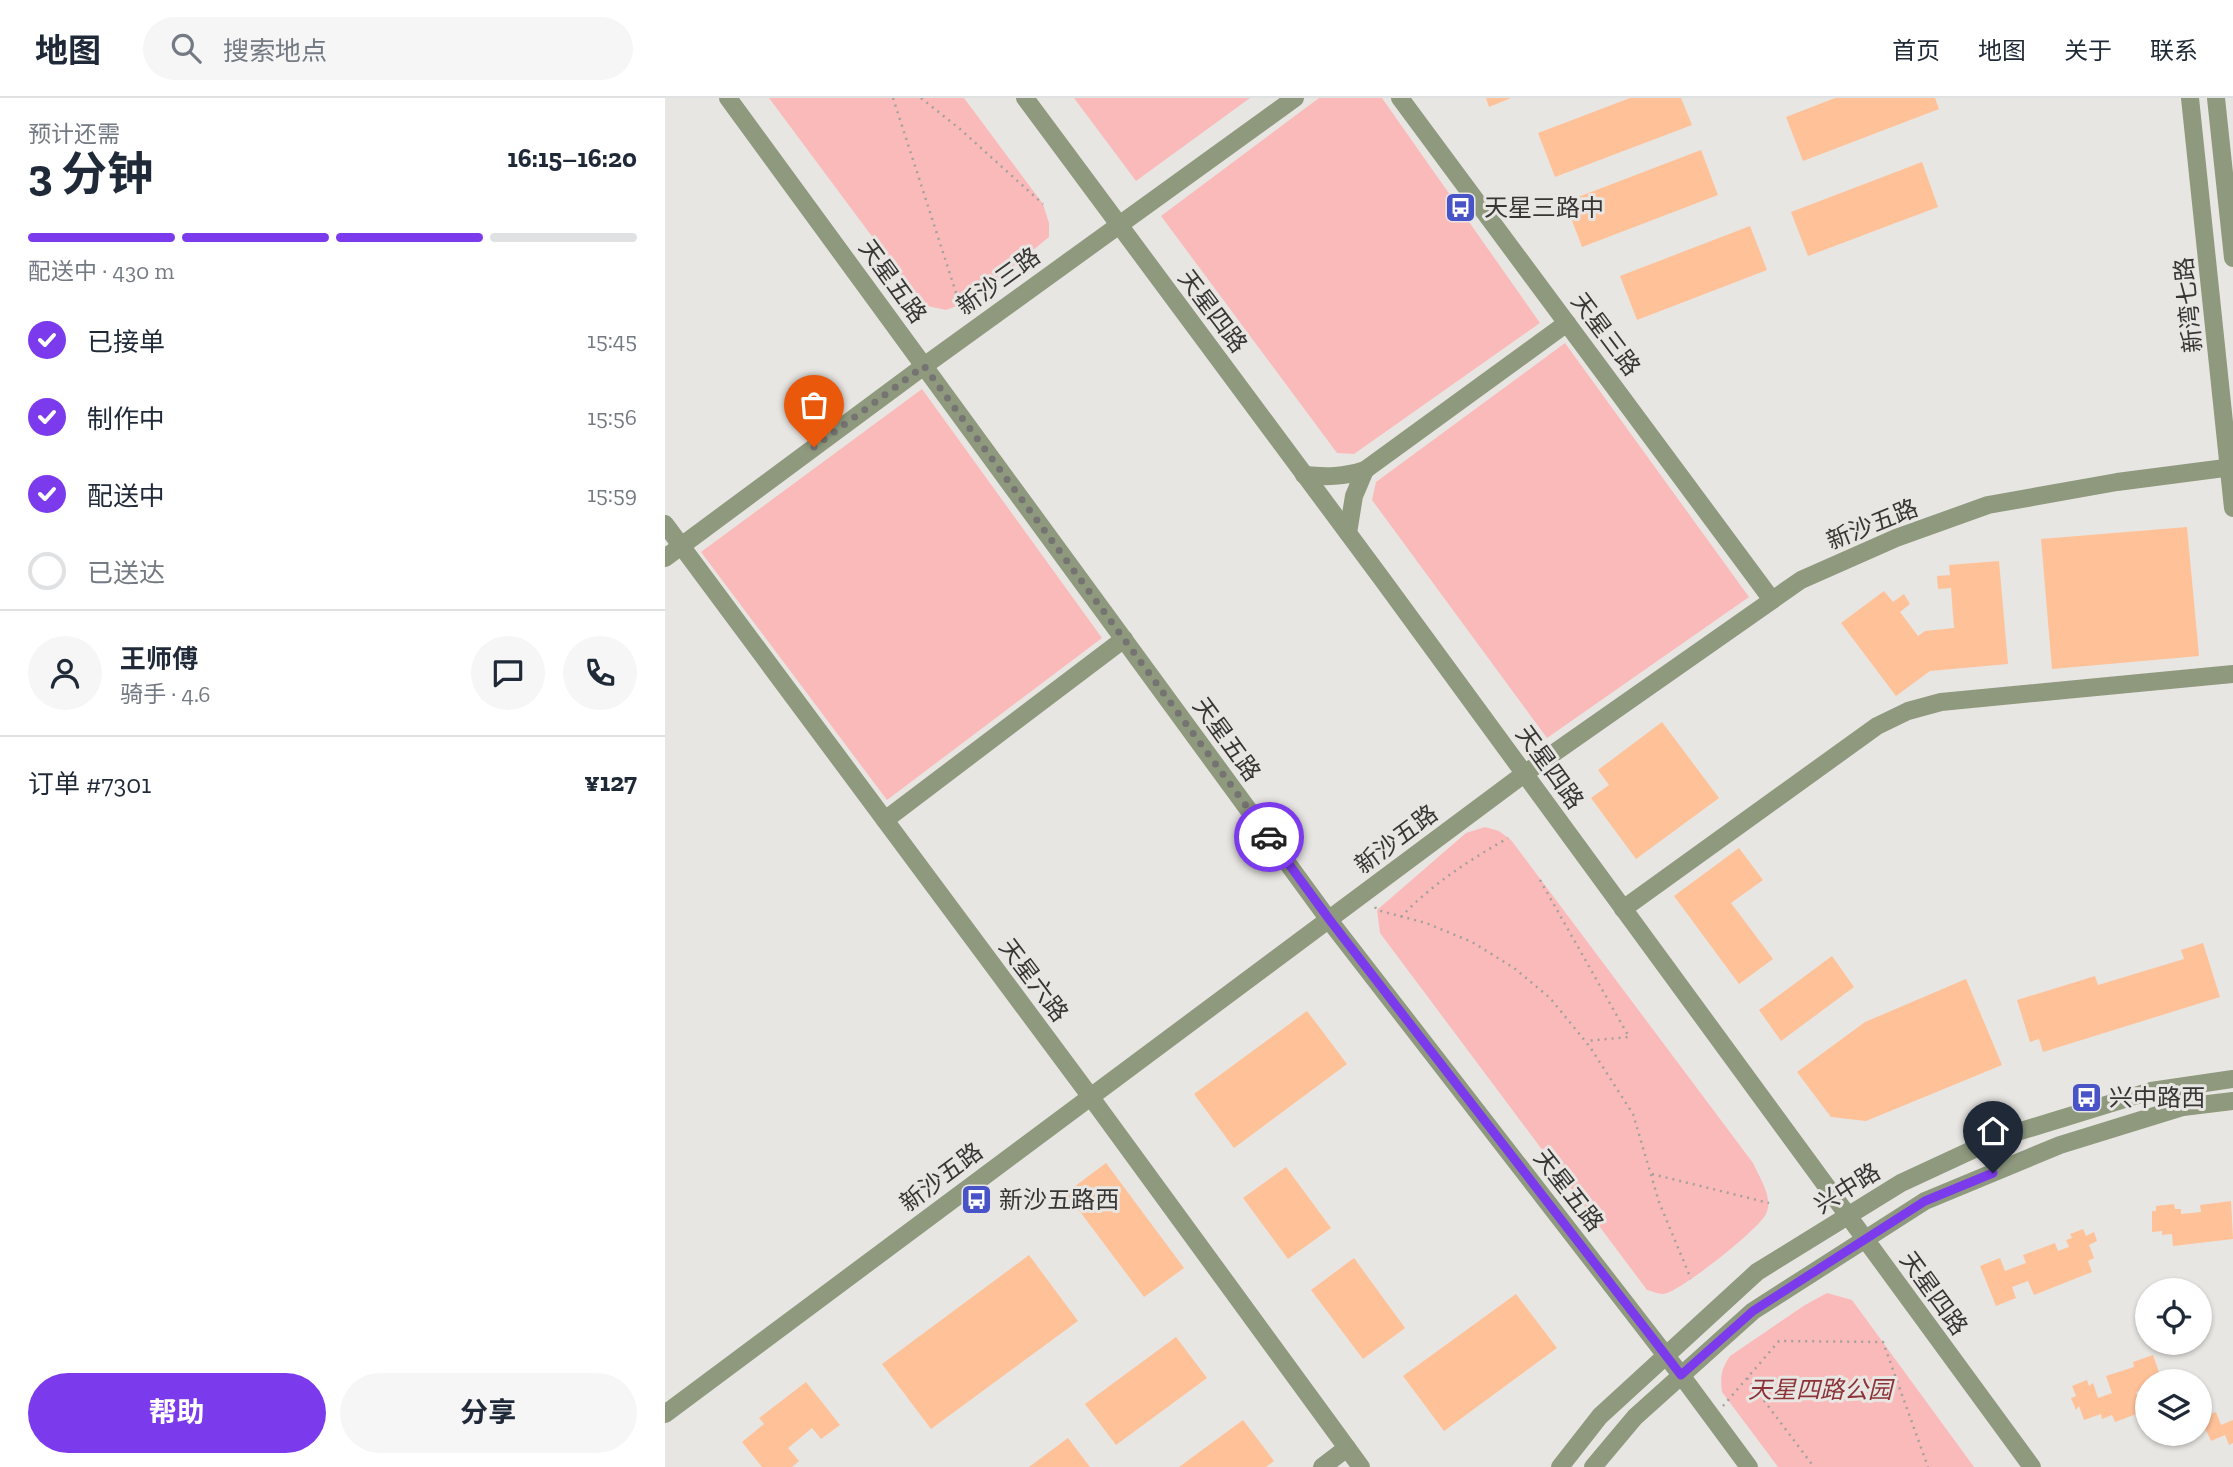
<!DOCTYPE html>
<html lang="zh">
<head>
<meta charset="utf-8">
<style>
  body { margin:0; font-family:"Zilla Slab","Noto Sans SC",serif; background:#f6f6f7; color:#1f2937; height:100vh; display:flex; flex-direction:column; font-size:26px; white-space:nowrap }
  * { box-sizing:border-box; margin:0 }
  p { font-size:23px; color:#747a83 }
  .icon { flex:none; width:38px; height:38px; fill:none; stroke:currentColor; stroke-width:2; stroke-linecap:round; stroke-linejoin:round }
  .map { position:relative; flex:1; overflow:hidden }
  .sheet { display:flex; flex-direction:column; background:#fff; width:665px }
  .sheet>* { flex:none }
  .fabs { position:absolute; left:1470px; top:1180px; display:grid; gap:14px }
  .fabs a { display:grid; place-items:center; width:77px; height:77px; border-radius:50%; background:#fff; box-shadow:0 2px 5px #0004; font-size:35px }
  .pin { position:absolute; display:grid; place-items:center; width:60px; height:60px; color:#fff; margin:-72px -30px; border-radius:50% 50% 50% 0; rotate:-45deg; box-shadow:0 0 7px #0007 }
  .pin .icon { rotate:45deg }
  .courier { position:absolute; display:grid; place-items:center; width:70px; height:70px; margin:-35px; border:5px solid #7c3aed; border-radius:50%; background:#fff; color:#222; box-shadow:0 2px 9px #0007 }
  .head em { font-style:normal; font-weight:700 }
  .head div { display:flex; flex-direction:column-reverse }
  .head { display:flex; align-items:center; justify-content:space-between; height:119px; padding:0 28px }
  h1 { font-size:46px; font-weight:700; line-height:52px }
  .bar { display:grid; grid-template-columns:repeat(4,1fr); gap:10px 7px; align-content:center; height:84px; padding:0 28px }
  .bar i { height:9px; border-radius:5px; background:#e0e1e3 }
  .bar .on { background:#7c3aed }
  .bar p { grid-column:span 4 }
  .line { display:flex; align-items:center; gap:18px; padding:0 28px; border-top:2px solid #e0e1e3 }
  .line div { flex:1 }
  .round { display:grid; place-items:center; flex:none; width:74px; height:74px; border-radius:37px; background:#f6f6f7 }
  ol { padding:0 28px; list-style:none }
  li { display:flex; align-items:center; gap:21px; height:77px }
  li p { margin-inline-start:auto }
  li .icon { padding:7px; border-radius:50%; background:#7c3aed; color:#fff; stroke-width:4 }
  li:last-child { color:#747a83 }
  li i { width:38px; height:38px; border:4px solid #e0e1e3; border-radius:50% }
  .cta { display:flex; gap:14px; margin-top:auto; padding:14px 28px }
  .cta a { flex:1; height:80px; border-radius:42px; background:#7c3aed; color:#fff; font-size:28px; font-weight:700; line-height:80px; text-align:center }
  .cta a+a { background:#f6f6f7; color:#1f2937 }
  header { display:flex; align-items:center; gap:42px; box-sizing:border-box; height:98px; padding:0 35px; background:#fff; border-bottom:2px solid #e0e1e3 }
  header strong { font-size:33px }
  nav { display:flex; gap:38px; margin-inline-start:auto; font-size:24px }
  .search { width:490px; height:63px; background:#f6f6f7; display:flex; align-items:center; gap:18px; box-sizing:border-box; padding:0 24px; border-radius:38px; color:#747a83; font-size:26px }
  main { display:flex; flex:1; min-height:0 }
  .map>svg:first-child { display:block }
  .green { fill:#fbbaba }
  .building { fill:#ffc198 }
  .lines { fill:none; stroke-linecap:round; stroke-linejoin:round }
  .path { stroke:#a3a19e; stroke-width:2.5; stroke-dasharray:2 5; stroke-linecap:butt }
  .minor { stroke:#8f997e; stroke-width:18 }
  .done { stroke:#757472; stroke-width:7; stroke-dasharray:0 12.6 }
  .route { stroke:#7c3aed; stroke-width:9 }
  .labels { text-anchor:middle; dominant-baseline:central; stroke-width:6; stroke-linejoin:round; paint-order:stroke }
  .poi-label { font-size:24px; fill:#373635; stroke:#e8e6e2; text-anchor:start }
  .street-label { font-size:24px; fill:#373635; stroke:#e8e6e2 }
  .park-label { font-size:24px; font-style:italic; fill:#8b3339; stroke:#e8e6e2 }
</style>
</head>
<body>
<header>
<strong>地图</strong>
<div class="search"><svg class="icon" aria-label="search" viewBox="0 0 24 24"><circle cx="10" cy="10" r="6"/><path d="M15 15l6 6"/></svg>搜索地点</div>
<nav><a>首页</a><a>地图</a><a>关于</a><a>联系</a></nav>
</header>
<main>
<section class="sheet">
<div class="head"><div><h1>3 分钟</h1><p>预计还需</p></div><em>16:15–16:20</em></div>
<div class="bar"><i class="on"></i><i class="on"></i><i class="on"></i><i></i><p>配送中 · 430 m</p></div>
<ol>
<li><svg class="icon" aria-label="check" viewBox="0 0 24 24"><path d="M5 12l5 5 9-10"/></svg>已接单<p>15:45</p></li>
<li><svg class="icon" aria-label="check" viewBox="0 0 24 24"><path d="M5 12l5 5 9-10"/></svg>制作中<p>15:56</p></li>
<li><svg class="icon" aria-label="check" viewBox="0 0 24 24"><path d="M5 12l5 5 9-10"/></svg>配送中<p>15:59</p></li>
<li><i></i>已送达</li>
</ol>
<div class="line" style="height:126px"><a class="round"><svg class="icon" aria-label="person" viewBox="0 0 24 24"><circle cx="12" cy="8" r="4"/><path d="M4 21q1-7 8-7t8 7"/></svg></a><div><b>王师傅</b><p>骑手 · 4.6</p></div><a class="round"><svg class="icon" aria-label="chat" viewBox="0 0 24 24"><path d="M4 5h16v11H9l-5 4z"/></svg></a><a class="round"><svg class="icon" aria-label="phone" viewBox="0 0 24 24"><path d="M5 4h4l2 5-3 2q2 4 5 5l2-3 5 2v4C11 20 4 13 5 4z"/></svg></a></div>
<div class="line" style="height:91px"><div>订单 #7301</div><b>¥127</b></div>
<div class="cta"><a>帮助</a><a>分享</a></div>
</section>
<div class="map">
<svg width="1568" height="1369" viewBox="0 0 1568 1369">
  <rect width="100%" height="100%" fill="#e8e6e2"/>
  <g class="green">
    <path d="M104 0H299L378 106 384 125V139L306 203 281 212 258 207Z"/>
    <path d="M409 0H585L471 83Z"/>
    <path d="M654 0H717L875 225 689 356 672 355 496 118Z"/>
    <path d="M900 245 1084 499 882 640 707 402 711 384Z"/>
    <path d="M257 291 437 540 222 702 36 454Z"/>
    <path d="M820 729 834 733 846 742 1088 1065C1094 1079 1109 1100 1101 1116 1094 1131 1014 1195 998 1196 993 1196 987 1193 982 1192L715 835 712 812 801 735Z"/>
    <path d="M1162 1195 1187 1202 1309 1369H1113L1057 1294C1055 1279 1056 1271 1065 1258L1140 1207Z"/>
  </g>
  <g class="building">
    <path d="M821 0H846L824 9Z"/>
    <path d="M965 0H1016L1027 27 890 79 873 35Z"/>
    <path d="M1170 0H1270L1274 11 1138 63 1121 19Z"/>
    <path d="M1036 52 1053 97 917 149 900 104Z"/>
    <path d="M1257 64 1273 109 1143 158 1126 114Z"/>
    <path d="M1085 128 1102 172 972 222 955 178Z"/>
    <path d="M1522 429 1534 558 1387 571 1376 441Z"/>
    <path d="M1334 463 1343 566 1265 573 1231 598 1176 525 1219 493 1228 504 1239 496 1245 506 1235 514 1253 538 1260 533 1289 530 1286 490 1273 491 1272 478 1285 477 1284 467Z"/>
    <path d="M997 624 1054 700 971 761 926 700 944 687 933 672Z"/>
    <path d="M1074 750 1098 782 1066 805 1108 861 1074 886 1009 798Z"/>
    <path d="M1538 845 1555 899 1378 954 1374 941 1365 944 1352 902 1430 878 1433 887 1519 861 1516 852Z"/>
    <path d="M1167 858 1189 889 1116 943 1094 912Z"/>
    <path d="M1301 881 1337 967 1201 1023 1166 1019 1132 974 1200 924Z"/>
    <path d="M642 913 682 966 569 1050 529 996Z"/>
    <path d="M441 1065 519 1170 479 1199 401 1095Z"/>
    <path d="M621 1069 666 1130 623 1161 578 1100Z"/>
    <path d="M1566 1103 1568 1141 1508 1148 1507 1136 1497 1137V1133L1487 1134V1113H1491V1108L1509 1106 1510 1111H1516V1116L1536 1114 1535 1107Z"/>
    <path d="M1418 1131 1421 1138 1429 1134 1432 1143 1424 1147 1429 1160 1423 1163 1427 1174 1369 1197 1363 1183 1347 1189 1351 1200 1331 1208 1315 1168 1335 1160 1340 1173 1361 1165 1358 1157 1390 1145 1393 1153 1404 1149 1401 1142 1407 1140 1405 1136Z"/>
    <path d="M364 1157 413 1223 266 1331 217 1266Z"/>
    <path d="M689 1160 740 1230 698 1261 646 1192Z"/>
    <path d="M851 1196 892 1250 779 1333 738 1278Z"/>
    <path d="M511 1239 542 1280 451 1347 420 1306Z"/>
    <path d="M1488 1257 1497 1283H1482V1294L1478 1295 1477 1292 1471 1294 1473 1299 1482 1296V1312L1450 1324 1447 1317 1437 1321 1436 1316 1419 1322 1414 1308 1411 1312 1406 1300 1411 1298 1407 1288 1422 1282 1424 1288 1428 1285 1433 1300 1447 1295 1441 1278 1469 1269 1468 1264Z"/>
    <path d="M141 1284 175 1327 156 1341 147 1330 123 1350 134 1363 127 1369H97L77 1344 99 1326 94 1320Z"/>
    <path d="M1544 1311 1546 1316 1551 1314 1556 1327 1568 1322V1345L1564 1347 1560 1337 1546 1343 1541 1332 1536 1334 1535 1325 1538 1324 1535 1315Z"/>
    <path d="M578 1322 609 1363 601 1369H514Z"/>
    <path d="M403 1340 425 1369H364Z"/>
  </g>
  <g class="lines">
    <g class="path">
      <path d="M228 0 295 207"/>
      <path d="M256 0 295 31 378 106"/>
      <path d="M875 782 964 939 921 943"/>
      <path d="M710 809 712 812 761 825 807 844 849 870 885 900 925 949 968 1016 994 1104 1026 1181"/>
      <path d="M736 819C767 786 803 763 843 740"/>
      <path d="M987 1076 1104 1105"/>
      <path d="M1082 1280 1149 1369"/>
      <path d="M1058 1308 1114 1243 1218 1244 1263 1369"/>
    </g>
    <g class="minor">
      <path d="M63 0 664 822 1016 1277 1084 1369"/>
      <path d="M360 0 717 481 1367 1369"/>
      <path d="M735 0 1107 502"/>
      <path d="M1525 0 1568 410"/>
      <path d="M1551 0 1568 160"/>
      <path d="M700 372 902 225"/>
      <path d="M639 377C661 379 679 379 700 372L689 398 683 435"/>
      <path d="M0 426 425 998 696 1369"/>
      <path d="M0 460 259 268 630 0"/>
      <path d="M220 722 459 541"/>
      <path d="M958 811 1212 628 1243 613 1276 604 1568 576"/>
      <path d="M0 1316 859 676 1136 482 1231 440 1323 407 1452 384 1568 369"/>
      <path d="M657 1369 682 1350"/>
      <path d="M895 1369 935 1318 1092 1174 1236 1085 1333 1040 1486 993 1568 981"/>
      <path d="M928 1369 970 1319 1088 1213 1260 1103 1395 1047 1518 1009 1568 1003"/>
    </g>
  </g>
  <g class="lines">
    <path class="done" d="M149 349 259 268 604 739"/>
    <path class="route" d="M604 739 664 821 1016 1277 1088 1213 1260 1103 1328 1075"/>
  </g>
  <defs>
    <symbol id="bus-square" viewBox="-11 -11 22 22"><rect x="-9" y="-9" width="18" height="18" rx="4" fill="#4953c8" stroke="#e8e6e2"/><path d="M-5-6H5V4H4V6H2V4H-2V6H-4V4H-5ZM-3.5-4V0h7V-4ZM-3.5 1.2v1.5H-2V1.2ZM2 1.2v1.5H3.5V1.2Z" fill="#fff"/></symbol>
  </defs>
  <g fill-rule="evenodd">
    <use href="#bus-square" x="778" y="92" width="35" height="35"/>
    <use href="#bus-square" x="1404" y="982" width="35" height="35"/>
    <use href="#bus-square" x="294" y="1084" width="35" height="35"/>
  </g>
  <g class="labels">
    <g class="poi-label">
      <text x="819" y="109">天星三路中</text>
      <text x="1444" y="999">兴中路西</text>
      <text x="334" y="1101">新沙五路西</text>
    </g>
    <g class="street-label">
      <text transform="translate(228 183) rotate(54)">天星五路</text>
      <text transform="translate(333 183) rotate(-36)">新沙三路</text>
      <text transform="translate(1523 207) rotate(-96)">新湾七路</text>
      <text transform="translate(548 213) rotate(53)">天星四路</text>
      <text transform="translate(941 236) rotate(53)">天星三路</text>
      <text transform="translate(1207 426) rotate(-22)">新沙五路</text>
      <text transform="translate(562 641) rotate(54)">天星五路</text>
      <text transform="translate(885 669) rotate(54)">天星四路</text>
      <text transform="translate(731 741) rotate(-37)">新沙五路</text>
      <text transform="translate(369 882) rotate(53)">天星六路</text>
      <text transform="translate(276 1079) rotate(-37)">新沙五路</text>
      <text transform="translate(1182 1090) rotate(-32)">兴中路</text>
      <text transform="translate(904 1092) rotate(52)">天星五路</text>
      <text transform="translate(1269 1195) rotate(54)">天星四路</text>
    </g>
    <g class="park-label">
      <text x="1155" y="1291">天星四路公园</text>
    </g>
  </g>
</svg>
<div class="fabs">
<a><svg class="icon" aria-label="locate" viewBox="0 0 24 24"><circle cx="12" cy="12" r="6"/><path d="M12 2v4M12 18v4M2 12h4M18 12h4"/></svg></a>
<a><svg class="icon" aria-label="layers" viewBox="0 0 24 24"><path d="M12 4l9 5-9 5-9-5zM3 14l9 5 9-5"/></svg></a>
</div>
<div class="pin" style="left:149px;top:349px;background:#ea580c"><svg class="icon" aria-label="bag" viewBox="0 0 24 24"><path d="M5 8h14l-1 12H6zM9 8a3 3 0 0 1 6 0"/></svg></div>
<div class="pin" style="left:1328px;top:1075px;background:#1f2937"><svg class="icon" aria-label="home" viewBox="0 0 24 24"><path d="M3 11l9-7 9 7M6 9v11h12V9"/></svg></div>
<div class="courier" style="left:604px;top:739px"><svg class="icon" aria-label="car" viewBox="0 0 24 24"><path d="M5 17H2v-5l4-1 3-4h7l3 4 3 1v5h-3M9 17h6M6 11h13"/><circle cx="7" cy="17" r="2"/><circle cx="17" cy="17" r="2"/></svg></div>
</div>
</main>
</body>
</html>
